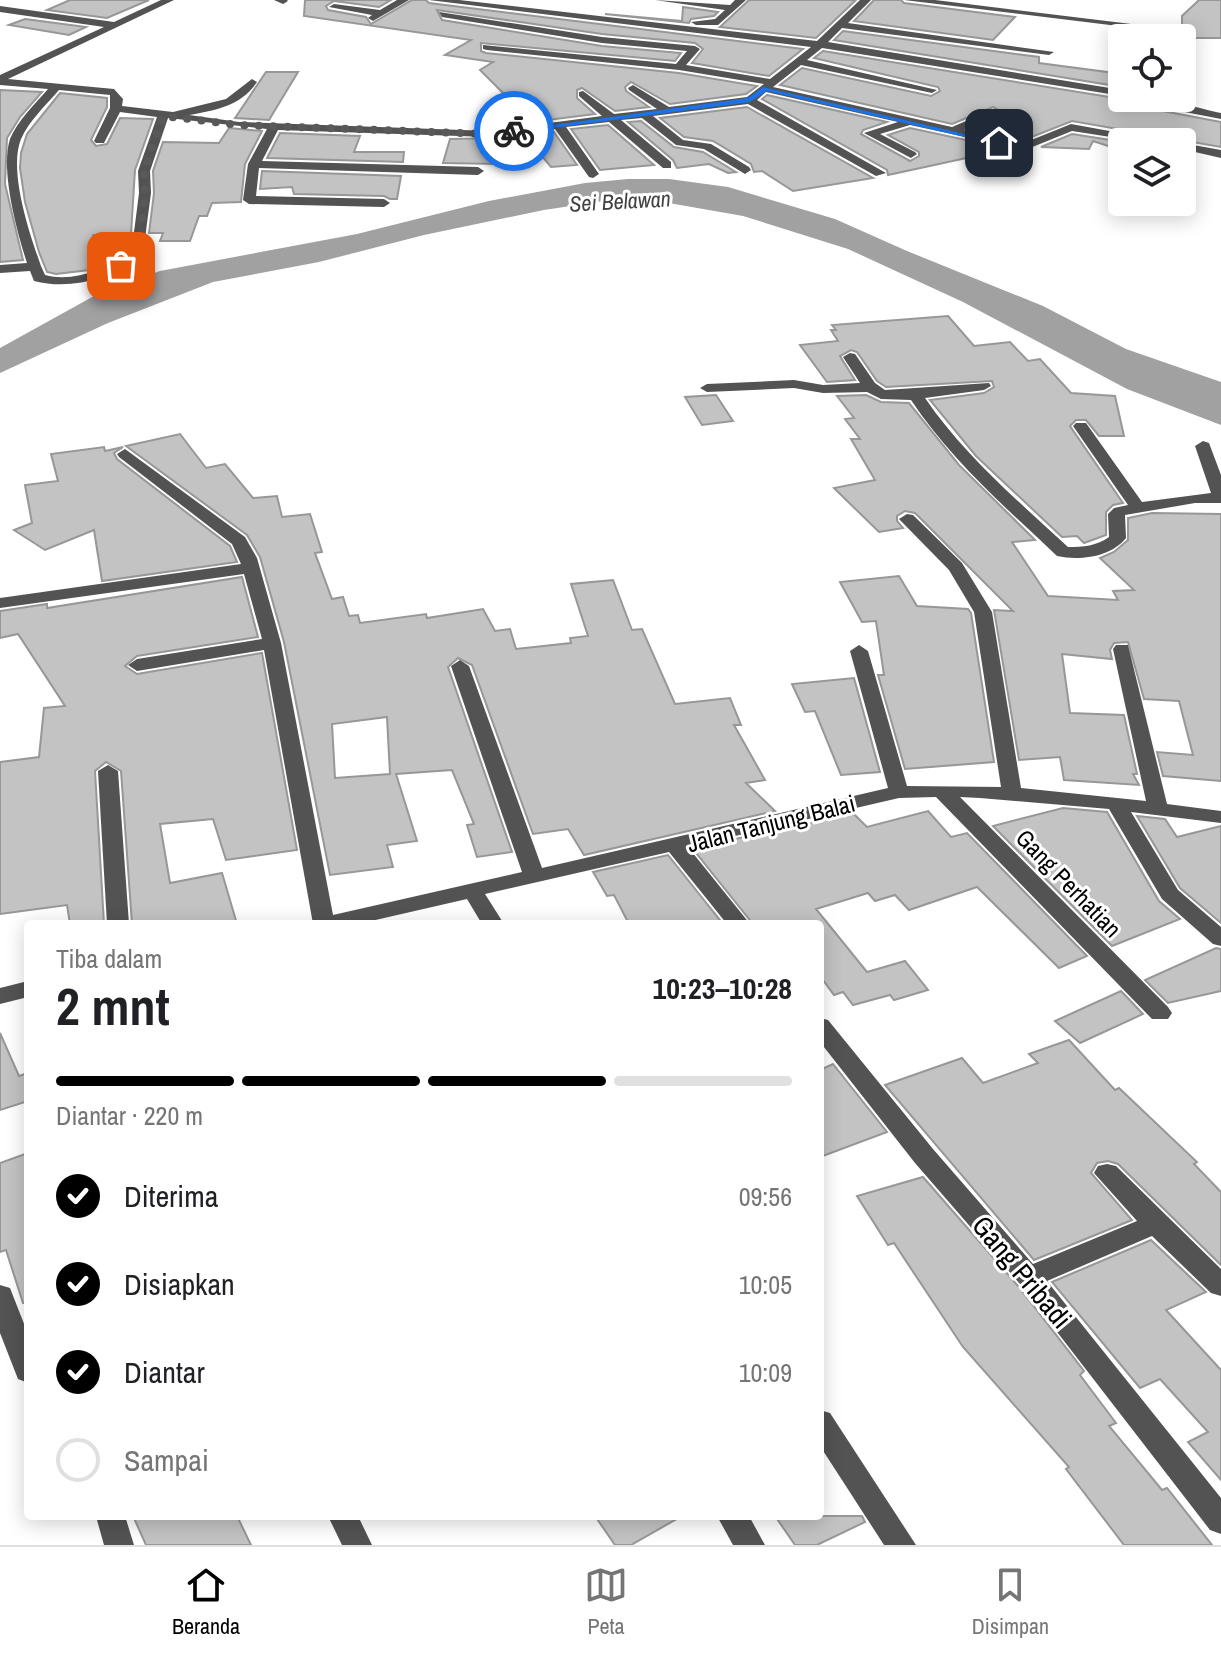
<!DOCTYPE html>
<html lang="id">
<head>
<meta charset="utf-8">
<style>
  body { margin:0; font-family:"Archivo Narrow",sans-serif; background:#f2f2f2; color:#202124; height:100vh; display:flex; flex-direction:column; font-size:30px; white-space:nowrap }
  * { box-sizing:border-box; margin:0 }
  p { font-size:26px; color:#757577 }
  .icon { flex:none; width:44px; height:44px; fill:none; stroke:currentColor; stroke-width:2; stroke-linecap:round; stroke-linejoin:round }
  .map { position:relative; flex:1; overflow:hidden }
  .details { position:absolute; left:24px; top:920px; width:800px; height:600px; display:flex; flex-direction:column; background:#fff; border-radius:8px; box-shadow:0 4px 20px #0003 }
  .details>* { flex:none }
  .tools { position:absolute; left:1108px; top:24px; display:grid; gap:16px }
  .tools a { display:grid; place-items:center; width:88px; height:88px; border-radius:8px; background:#fff; box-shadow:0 4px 20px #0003; font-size:40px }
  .pin { position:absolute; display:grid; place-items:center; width:68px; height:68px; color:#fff; margin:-34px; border-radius:16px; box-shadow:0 4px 12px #0006 }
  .courier { position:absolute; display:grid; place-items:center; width:80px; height:80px; margin:-40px; border:6px solid #1a73e8; border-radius:50%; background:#fff; color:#222; box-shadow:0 2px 10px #0007 }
  .headline em { font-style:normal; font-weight:700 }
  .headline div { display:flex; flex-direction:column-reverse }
  .headline { display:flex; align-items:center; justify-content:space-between; height:136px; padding:0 32px }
  h1 { font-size:52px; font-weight:700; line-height:60px }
  .bar { display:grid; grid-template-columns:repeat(4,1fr); gap:12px 8px; align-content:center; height:96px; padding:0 32px }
  .bar i { height:10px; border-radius:6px; background:#e0e0e0 }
  .bar .current { background:#000 }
  .bar p { grid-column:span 4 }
  ol { padding:0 32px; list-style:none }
  li { display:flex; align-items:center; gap:24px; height:88px }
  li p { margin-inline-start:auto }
  li .icon { padding:8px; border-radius:50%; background:#000; color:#fff; stroke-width:4 }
  li:last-child { color:#757577 }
  li i { width:44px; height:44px; border:4px solid #e0e0e0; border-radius:50% }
  .tab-bar { display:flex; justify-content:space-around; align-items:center; height:112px; border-top:2px solid #e0e0e0; background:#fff; font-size:22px; color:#757577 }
  .tab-bar a { display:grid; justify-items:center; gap:4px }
  .tab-bar .current { color:#000 }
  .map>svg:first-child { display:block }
  .water { fill:#a1a1a1 }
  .building { fill:#c3c3c3; stroke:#979797; stroke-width:2; fill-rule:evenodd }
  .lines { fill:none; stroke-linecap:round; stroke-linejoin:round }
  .minor { fill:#535353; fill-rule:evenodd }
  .route { fill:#1a73e8 }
  .done { stroke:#595959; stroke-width:8; stroke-dasharray:0 14.4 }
  .labels { text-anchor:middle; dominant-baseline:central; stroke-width:6; stroke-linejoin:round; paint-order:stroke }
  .far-water-label { font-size:22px; font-style:italic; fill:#424242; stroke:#fff }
  .street-label { font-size:24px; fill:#000; stroke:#fff }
  .near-street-label { font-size:28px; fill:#000; stroke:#fff }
</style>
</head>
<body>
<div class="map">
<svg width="1221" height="1545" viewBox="0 0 1221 1545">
  <rect width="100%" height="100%" fill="#fff"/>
  <path class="water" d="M628 179H669L728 187 835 219 907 251 1043 306 1126 349 1221 382V425L1127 389 963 302 848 249 743 216 646 199 604 201 544 210 424 235 319 262 213 282 108 323 0 373V348L103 291 160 271 357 234 489 201 585 183Z"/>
  <g class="building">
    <path d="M70 0H149L107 18 47 10Z"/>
    <path d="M305 0H391L379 7 334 1 326 6 328 10 366 17 371 24 412 0H426L429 3 803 49 769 76 692 63 703 49 695 43 602 34 437 10 442 20 602 46 681 53 675 61 481 43V51L486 53 679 73 757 86 746 94 670 104 631 82 625 87 626 91 649 107 615 111 582 88 577 90V98L595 114 532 122 480 70 493 62 445 55 471 40 304 16Z"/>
    <path d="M749 0H856L816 38 720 27Z"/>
    <path d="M874 0H901L904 3 1015 17 993 40 854 21Z"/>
    <path d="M1199 0H1221V38H1182V16Z"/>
    <path d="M683 7 718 12 714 16 691 19 689 23 605 14 682 21Z"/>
    <path d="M25 19 86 27 69 35 9 25Z"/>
    <path d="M843 31 1039 57V63L1122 74V87L834 40Z"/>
    <path d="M823 51 1122 99 1148 100 1163 111 1221 122V147L1072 121 1024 140 973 129 1000 115 999 110 993 107 952 124 780 85 802 68 931 96 940 91 938 87 814 58Z"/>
    <path d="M266 72H298L269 120 235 118Z"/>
    <path d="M0 90 42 92 20 117 7 138 5 184 23 260 0 262Z"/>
    <path d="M60 93 107 98V107L91 140 96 146 107 144 120 118 153 119 135 170 131 234 93 235 89 270 56 274 47 272 39 252 25 202 20 168 21 153 27 134Z"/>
    <path d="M767 95 887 122 863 130 861 134 910 161 919 156V152L888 135 910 128 1008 149 888 175 887 170 762 99Z"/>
    <path d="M747 107 873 178 793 191 762 171 754 172 751 164 713 141 684 137 660 118Z"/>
    <path d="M641 121 674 147 703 152 736 172 728 173 709 164 677 168 673 160 628 122Z"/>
    <path d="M608 125 654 165 600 170 571 129Z"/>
    <path d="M229 128 262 131 245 164 241 202 212 203 207 216H199L190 241H160L163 233H149L154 193 153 171 163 142 219 143Z"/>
    <path d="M554 132 577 165 551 167 525 136H545L542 134Z"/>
    <path d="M280 133 360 136 354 152H404L403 162 267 158Z"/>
    <path d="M1072 134 1123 142 1111 147 1093 141 1089 149 1041 147Z"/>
    <path d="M502 138 499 164 443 163 450 139Z"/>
    <path d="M262 171 401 176 397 199H390L384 196 294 194 292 187 260 189Z"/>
    <path d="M948 316 974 346 1010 342 1028 361 1040 359 1071 393 1115 396 1124 436H1099L1086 420H1076L1070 426 1123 503 1113 505 1106 512V535L1084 543 1077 536 1062 537 976 456 930 400 984 393 994 387 992 381 886 387 877 381 857 352 851 350 840 356 855 380 827 382 800 345 838 341 831 330H836L832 325Z"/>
    <path d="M716 395 733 421 702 425 685 397Z"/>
    <path d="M866 395 881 402 909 403 959 465 1035 540 1012 542 1048 596 1118 600 1113 591 1134 590 1100 558 1114 552 1128 540V518L1152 513 1221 514V781L1163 776 1157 752 1193 755 1179 701 1144 699 1128 642 1114 643 1110 650 1112 659 1062 654 1070 713 1124 715 1137 774H1133L1139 785 1064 780 1060 757 1019 760 994 610 1013 611 915 513 905 511 897 516V521L903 528 879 532 834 488 875 480 851 439H860L845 419 854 418 837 396Z"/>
    <path d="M180 434 206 468 225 464 253 498 277 496 282 517 310 514 322 552 315 553 332 599 343 597 349 616 358 615 360 623 426 614 427 618 483 609 495 631 510 629 516 649 571 643 570 638 588 636 571 584 613 580 632 630 642 629 675 704 730 698 741 725H734L765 780 746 783 775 811 584 855 568 829 533 834 472 665 458 658 448 667 512 852 477 857 467 825 474 824 452 770 396 774 417 841 387 845 393 867 330 875 284 642 260 557 247 535 126 446ZM387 717 390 774 335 778 332 724Z"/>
    <path d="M104 447 105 451 123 447 114 453 117 459 230 546 237 562 102 581 94 530 45 550 14 530 32 523 25 485 58 481 51 454Z"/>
    <path d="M899 576 917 606 968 609 971 613 994 762 905 769 878 675H884L876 621 862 622 840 582Z"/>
    <path d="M242 577 258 637 137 656 125 666 137 674 262 653 297 850 226 860 213 819 160 824 170 883 222 873 237 924H132L121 771 106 762 95 771 104 924H70L67 905 0 914V762L39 757 44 708 65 706 18 634 0 638V611L47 604V608Z"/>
    <path d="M854 678 880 772 841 775 815 711 805 712 792 684Z"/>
    <path d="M1063 808 1107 812 1159 901 1180 919 1112 946 993 826Z"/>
    <path d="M928 811 951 837 967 833 1087 956 1059 968 977 887 909 910 895 895 875 901 868 893 816 909 867 972 905 961 928 990 894 1000 890 995 853 1005 843 992 834 995 820 976V924H753L693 849 791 826 793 828 852 812 867 827Z"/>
    <path d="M1137 816 1165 819 1177 837 1221 826V923L1180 888Z"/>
    <path d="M668 855 723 924H629L614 895 607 896 593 872Z"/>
    <path d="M1216 948 1221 949V991L1168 1003 1145 980Z"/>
    <path d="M1121 991 1143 1014 1080 1043 1055 1021Z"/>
    <path d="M0 1033 19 1076 28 1073V1101L0 1110Z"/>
    <path d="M1069 1040 1115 1090 1119 1088 1197 1162 1194 1164 1221 1192V1265L1118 1164 1108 1161 1097 1163 1091 1173 1132 1220 1034 1260 885 1085 962 1058 983 1083 1038 1063 1029 1054Z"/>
    <path d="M833 1064 887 1132 820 1157V1070Z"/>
    <path d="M28 1153V1303H23L6 1250 0 1252V1163Z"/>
    <path d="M923 1177 1018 1286 1084 1371 1080 1375 1116 1423 1109 1426 1162 1490 1167 1488 1212 1545H1124L1066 1469 1069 1467 963 1347 894 1243 888 1245 857 1196Z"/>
    <path d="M1151 1240 1206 1292 1166 1310 1221 1370V1480L1188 1442 1208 1432 1160 1379 1140 1388 1052 1282Z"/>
    <path d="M133 1516H237L251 1545H146Z"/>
    <path d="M595 1516H682L631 1545H615Z"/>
    <path d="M775 1516H862L865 1522 817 1545H795Z"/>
  </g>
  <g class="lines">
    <g class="minor">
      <path d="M161 0H174L8 79 114 89 123 99 122 106 173 112 226 99 252 79 257 82C241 106 216 110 189 115L239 122 490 131 602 116 579 96V92L583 91 614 114 657 109 629 90 628 88 633 85 669 107 747 97 764 84 679 70 487 50 483 49V45L676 64 687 51 602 43 442 17 439 12 602 37 695 46 700 49 686 65 770 79 811 47 429 0H459L817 41 860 0H871L848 23 1054 52 1049 55 842 28 828 42 1122 90V96L822 48 807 60 937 90 932 93 801 65 773 87 952 127 992 110 998 113 996 115 964 130 1024 143 1071 124 1170 142H1143L1072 131 1025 150 910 125 880 134 915 152 917 154 911 158 864 133 898 122 766 92 757 100 886 173 876 176 748 104 653 116 683 140 711 144 749 167 751 170 745 174 704 149 676 145 642 118 621 120 671 162V168H663L609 122 566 127 599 174 593 178 589 177 555 129 490 137 278 130 262 161 478 167 484 171 478 175 259 168 256 196 384 199 390 203 384 207 249 204 243 200 248 164 267 129 168 118 150 171 151 193 142 261C107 277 73 291 34 281L30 271 0 273V265L27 263C17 232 0 170 10 139 18 120 35 104 48 89L0 85V75L104 27 0 12V6L114 22ZM59 90 110 95V108L94 141 96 143H104L120 112 157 117 138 171 139 193 131 256C105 268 74 283 45 275L41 266C30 235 8 171 21 139 29 121 46 105 59 90Z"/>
      <path d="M274 0H287L288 1 283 4Z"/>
      <path d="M397 0H409L373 21 368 18 372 15 329 7 334 4 380 10Z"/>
      <path d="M655 0 730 5 735 0H746L718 25H696L691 22 715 19 725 10Z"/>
      <path d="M904 0H935L1164 28 1159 31Z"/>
      <path d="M1150 98C1167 98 1201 109 1221 113V119L1164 108Z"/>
      <path d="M1182 143 1221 150V158L1182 149Z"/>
      <path d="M850 353 855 354 875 383 885 390 989 383 991 386 984 390 925 398C964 455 1017 500 1068 547 1083 547 1097 546 1109 537L1108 514 1114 508 1128 505 1073 426 1076 423H1086L1142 502 1211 493 1195 446 1203 441 1209 443 1221 475V503H1195L1125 515 1126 538C1111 557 1080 561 1057 556 1004 506 951 460 911 400L881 399 867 392 823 393 794 388 707 392 700 388 707 384 794 380 823 385 860 383 843 357Z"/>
      <path d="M125 449 245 537 257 558 281 643 333 915 522 872 451 666 460 660 469 666 542 868 888 788 850 651 859 645 868 651 907 786 1001 787 974 612 949 570 899 519 907 514 913 515 962 563 992 612 1021 788 1146 801 1113 649 1116 645H1128L1167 804 1221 811V823L1131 812 1178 890 1221 927V946L1213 944 1162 899 1109 809 980 798 960 797 1168 1007 1172 1013 1168 1019H1152L936 797 899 798 688 847 750 924H727L669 852 485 894 504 924H482L467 899 358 924H313L264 650 137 671 128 665 137 659 262 639 244 574 0 608V598L241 564 232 544 119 457 117 454Z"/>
      <path d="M108 765 118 771 129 924H107L98 771Z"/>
      <path d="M28 981V997L0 1004V988Z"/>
      <path d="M820 1018 828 1020 933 1149 1033 1264 1137 1221 1094 1173 1098 1166 1107 1164 1116 1166 1221 1269V1296L1211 1293 1152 1236 1047 1281 1221 1498V1534L1210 1530 1020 1284 915 1163 820 1042Z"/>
      <path d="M0 1285 10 1288 28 1334V1383L18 1379 0 1333Z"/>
      <path d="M820 1410 830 1413 916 1545H884L820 1446Z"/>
      <path d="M99 1516H125L134 1545H104L97 1520Z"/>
      <path d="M328 1516H358L372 1545H342Z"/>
      <path d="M717 1516H749L765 1545H733Z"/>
    </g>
  </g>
  <path class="route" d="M763 87 1003 143 999 145 767 91 750 102 514 133 510 131 748 98Z"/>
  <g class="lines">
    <path class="done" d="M121 266 138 255 145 193 144 171 163 116 239 125 490 134 514 131"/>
  </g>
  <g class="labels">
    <g class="far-water-label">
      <text transform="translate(620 201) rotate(-3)">Sei Belawan</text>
    </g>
    <g class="street-label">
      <text transform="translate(771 823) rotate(-14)">Jalan Tanjung Balai</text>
      <text transform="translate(1069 883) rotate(46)">Gang Perhatian</text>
    </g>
    <g class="near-street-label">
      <text transform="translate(1022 1272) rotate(50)">Gang Pribadi</text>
    </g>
  </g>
</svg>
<div class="tools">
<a><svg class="icon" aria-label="locate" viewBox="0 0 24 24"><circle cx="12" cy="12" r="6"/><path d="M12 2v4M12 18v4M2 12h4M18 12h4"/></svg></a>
<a><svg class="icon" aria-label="layers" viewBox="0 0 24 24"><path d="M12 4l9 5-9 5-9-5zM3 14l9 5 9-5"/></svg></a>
</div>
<div class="pin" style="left:121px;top:266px;background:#ea580c"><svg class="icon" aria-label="bag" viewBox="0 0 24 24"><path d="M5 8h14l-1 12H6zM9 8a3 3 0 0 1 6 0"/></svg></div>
<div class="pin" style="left:999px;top:143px;background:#1f2937"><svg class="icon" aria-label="home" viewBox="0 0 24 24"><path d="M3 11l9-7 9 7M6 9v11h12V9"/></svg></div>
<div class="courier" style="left:514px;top:131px"><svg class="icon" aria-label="bike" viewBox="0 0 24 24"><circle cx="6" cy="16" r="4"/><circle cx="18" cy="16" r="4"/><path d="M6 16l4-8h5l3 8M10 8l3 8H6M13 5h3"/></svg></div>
<section class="details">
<div class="headline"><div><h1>2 mnt</h1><p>Tiba dalam</p></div><em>10:23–10:28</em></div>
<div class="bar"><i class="current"></i><i class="current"></i><i class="current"></i><i></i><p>Diantar · 220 m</p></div>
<ol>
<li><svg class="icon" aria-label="check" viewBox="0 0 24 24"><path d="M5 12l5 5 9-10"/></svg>Diterima<p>09:56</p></li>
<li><svg class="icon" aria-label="check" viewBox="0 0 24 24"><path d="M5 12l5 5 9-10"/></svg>Disiapkan<p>10:05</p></li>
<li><svg class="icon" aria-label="check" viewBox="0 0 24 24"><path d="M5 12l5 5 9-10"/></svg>Diantar<p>10:09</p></li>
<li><i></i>Sampai</li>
</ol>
</section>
</div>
<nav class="tab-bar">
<a class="current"><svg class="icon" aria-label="home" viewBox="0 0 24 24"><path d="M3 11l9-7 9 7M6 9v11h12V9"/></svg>Beranda</a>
<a><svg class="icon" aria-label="map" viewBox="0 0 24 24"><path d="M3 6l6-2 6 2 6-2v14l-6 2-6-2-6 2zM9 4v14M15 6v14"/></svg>Peta</a>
<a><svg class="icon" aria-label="saved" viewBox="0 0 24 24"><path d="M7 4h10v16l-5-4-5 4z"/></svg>Disimpan</a>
</nav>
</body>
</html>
